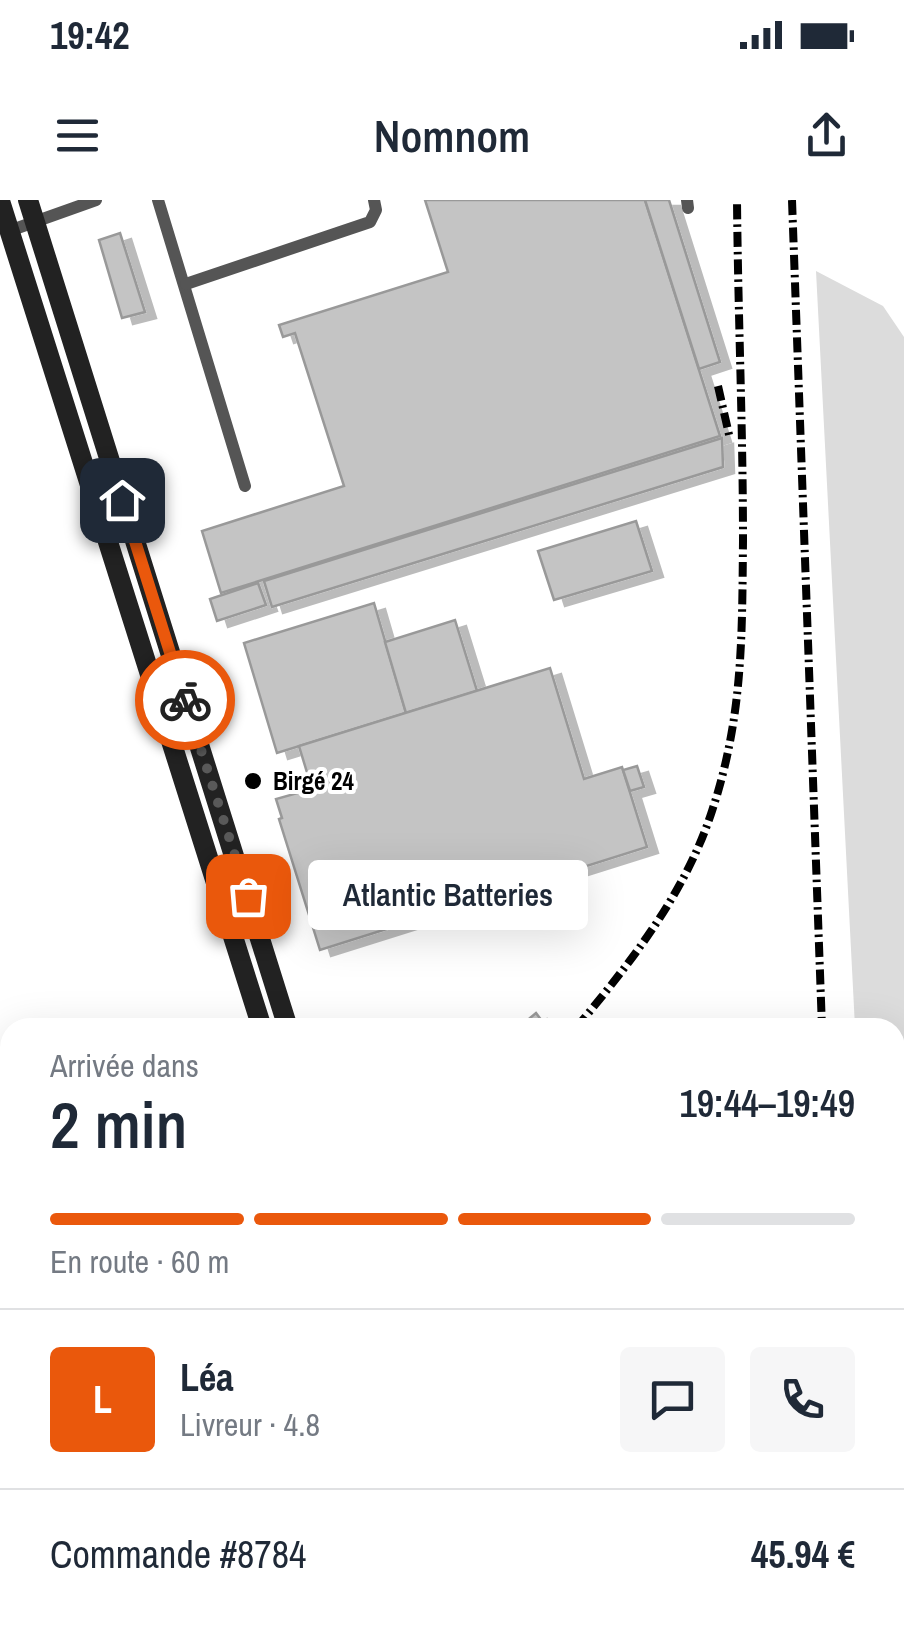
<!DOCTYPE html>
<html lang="fr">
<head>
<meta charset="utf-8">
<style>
  body { margin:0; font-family:"Archivo Narrow",sans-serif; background:#f6f6f7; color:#1f2937; height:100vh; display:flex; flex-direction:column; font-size:38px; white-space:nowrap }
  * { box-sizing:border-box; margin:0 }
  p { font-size:32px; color:#747a83 }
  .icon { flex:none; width:55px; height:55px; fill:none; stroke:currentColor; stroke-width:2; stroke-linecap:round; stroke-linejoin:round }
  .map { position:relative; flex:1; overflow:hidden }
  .panel { position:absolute; left:0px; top:818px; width:905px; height:622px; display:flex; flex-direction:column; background:#fff; border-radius:30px 30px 0 0; box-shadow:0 10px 40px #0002 }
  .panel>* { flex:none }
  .pin { position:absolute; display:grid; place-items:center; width:85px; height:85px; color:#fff; margin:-42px; border-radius:20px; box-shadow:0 5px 15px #0006 }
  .courier { position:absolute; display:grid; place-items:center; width:100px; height:100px; margin:-50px; border:8px solid #ea580c; border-radius:50%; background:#fff; color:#222; box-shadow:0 2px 12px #0007 }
  .bubble { position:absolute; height:70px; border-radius:10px; background:#fff; box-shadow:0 10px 40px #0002; font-size:32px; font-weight:600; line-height:70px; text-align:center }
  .overview em { font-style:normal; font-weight:600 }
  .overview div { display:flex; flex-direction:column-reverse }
  .overview { display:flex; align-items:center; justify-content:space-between; height:170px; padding:0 50px }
  h1 { font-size:65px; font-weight:600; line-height:75px }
  .bar { display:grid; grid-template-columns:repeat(4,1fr); gap:15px 10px; align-content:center; height:120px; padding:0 50px }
  .bar i { height:12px; border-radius:8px; background:#e0e1e3 }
  .bar .selected { background:#ea580c }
  .bar p { grid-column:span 4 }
  .line { display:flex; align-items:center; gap:25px; padding:0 50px; border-top:2px solid #e0e1e3 }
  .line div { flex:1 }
  .round { display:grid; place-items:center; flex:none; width:105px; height:105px; border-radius:10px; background:#f6f6f7 }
  .status { display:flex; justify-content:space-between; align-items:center; height:70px; padding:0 50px; background:#fff; direction:ltr }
  .status svg { height:28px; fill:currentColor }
  header { display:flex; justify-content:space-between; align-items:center; height:130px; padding:0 50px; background:#fff; font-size:45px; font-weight:600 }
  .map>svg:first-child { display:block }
  .green { fill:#dcdcdc }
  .building { fill:#c4c4c4; stroke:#999; stroke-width:2.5; filter:url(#shadow) }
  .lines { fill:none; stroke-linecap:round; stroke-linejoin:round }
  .path { stroke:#777; stroke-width:5; stroke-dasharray:2.5 5; stroke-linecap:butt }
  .lane { stroke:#555; stroke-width:12 }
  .street { stroke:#555; stroke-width:20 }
  .secondary { stroke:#222; stroke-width:20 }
  .rail { stroke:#000; stroke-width:8; stroke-dasharray:15 5 2.5 5; stroke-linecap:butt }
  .done { stroke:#595959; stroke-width:10; stroke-dasharray:0 18 }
  .route { stroke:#ea580c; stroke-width:12 }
  .poi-dot { fill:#000; stroke:#fff; stroke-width:4 }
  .labels { text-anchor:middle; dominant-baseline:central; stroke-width:8; stroke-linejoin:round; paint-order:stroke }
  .poi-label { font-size:25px; font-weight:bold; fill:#000; stroke:#fff; text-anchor:start }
</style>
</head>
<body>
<div class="status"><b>19:42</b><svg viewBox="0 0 49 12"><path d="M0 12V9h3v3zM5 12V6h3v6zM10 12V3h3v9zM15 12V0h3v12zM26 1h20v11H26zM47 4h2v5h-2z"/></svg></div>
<header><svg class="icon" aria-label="menu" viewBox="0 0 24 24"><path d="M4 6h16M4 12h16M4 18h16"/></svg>Nomnom<svg class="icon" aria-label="share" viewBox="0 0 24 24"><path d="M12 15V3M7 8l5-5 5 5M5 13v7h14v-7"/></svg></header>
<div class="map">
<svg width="904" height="1438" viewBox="0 0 904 1438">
  <defs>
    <filter id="shadow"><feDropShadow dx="11" dy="6" stdDeviation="0" flood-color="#0004"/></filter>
  </defs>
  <rect width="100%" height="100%" fill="#fff"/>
  <path class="green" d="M816 71 883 106 904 137V989L895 997V828L855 827Z"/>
  <g class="building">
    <path d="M425 0H645L720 236 221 393 202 331 344 286 295 133 283 137 279 125 448 72Z"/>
    <path d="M645 0H669L720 162 699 169Z"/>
    <path d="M120 33 145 112 122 118 99 40Z"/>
    <path d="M722 238 723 267 272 407 264 381Z"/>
    <path d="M636 321 652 371 554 400 538 351Z"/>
    <path d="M258 383 266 405 217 421 210 399Z"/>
    <path d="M374 403 406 513 277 553 244 443Z"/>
    <path d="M455 420 477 491 406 513 385 442Z"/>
    <path d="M550 468 584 579 622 567 647 647 320 750 279 619 282 618 276 599 312 589 299 546Z"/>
    <path d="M637 566 644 587 630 591 623 570Z"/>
    <path d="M536 813 545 825 542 828H518Z"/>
    <path d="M0 992 10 994V1040L0 1038Z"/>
    <path d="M4 1116 10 1117V1143L0 1140Z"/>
    <path d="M5 1210 10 1211V1241L0 1238Z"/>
    <path d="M10 1347V1374L0 1379V1352Z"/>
    <path d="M47 1430H71L75 1438H46L43 1432Z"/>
    <path d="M71 1430H101L105 1438H75Z"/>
    <path d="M259 1430H270L274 1438H245Z"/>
  </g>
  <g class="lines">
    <g class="path">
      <path d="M895 1024 899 1021 904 1030"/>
      <path d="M895 1036 904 1031"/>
    </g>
    <g class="lane">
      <path d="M158 0 245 286"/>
      <path d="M687 0 688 8"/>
      <path d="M9 31 96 0"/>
      <path d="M186 84 370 22 376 10 374 0"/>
    </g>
    <path class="street" d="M0 1331 10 1324"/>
    <g class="secondary">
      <path d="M28 0 288 828"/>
      <path d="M0 1 262 828"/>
      <path d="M0 1177 10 1179"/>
      <path d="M444 1430 446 1438"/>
      <path d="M474 1430 477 1438"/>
      <path d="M160 1438 176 1430"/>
    </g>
    <g class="rail">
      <path d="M792 0 822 828"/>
      <path d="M718 186 730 239"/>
      <path d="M576 828C631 762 685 694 712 611 743 517 742 438 743 341 743 227 738 114 737 0"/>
      <path d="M0 949 10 952"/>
      <path d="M831 1430 832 1438"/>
    </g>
  </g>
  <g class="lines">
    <path class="done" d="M185 500 248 696"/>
    <path class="route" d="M122 300 185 500"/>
  </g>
  <circle class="poi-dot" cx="253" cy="581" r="10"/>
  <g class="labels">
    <g class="poi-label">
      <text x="273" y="581">Birgé 24</text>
    </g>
  </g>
</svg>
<div class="pin" style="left:248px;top:696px;background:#ea580c"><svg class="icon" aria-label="bag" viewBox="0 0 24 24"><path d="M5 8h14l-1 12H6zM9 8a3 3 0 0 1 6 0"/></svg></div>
<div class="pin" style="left:122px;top:300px;background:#1f2937"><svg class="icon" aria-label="home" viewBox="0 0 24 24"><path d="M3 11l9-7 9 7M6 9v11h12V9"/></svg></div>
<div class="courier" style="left:185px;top:500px"><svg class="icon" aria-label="bike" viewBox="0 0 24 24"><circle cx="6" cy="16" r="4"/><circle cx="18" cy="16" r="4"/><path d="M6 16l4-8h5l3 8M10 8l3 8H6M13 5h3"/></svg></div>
<div class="bubble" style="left:308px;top:660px;width:280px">Atlantic Batteries</div>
<section class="panel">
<div class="overview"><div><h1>2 min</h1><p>Arrivée dans</p></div><em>19:44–19:49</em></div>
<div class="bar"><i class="selected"></i><i class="selected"></i><i class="selected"></i><i></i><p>En route · 60 m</p></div>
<div class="line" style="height:180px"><b class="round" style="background:#ea580c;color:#fff">L</b><div><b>Léa</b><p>Livreur · 4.8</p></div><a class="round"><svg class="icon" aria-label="chat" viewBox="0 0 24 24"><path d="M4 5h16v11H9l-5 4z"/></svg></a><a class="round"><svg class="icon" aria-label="phone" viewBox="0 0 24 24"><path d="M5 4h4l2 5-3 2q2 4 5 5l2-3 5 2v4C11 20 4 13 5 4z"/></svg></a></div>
<div class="line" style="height:130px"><div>Commande #8784</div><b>45.94 €</b></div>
</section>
</div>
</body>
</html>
